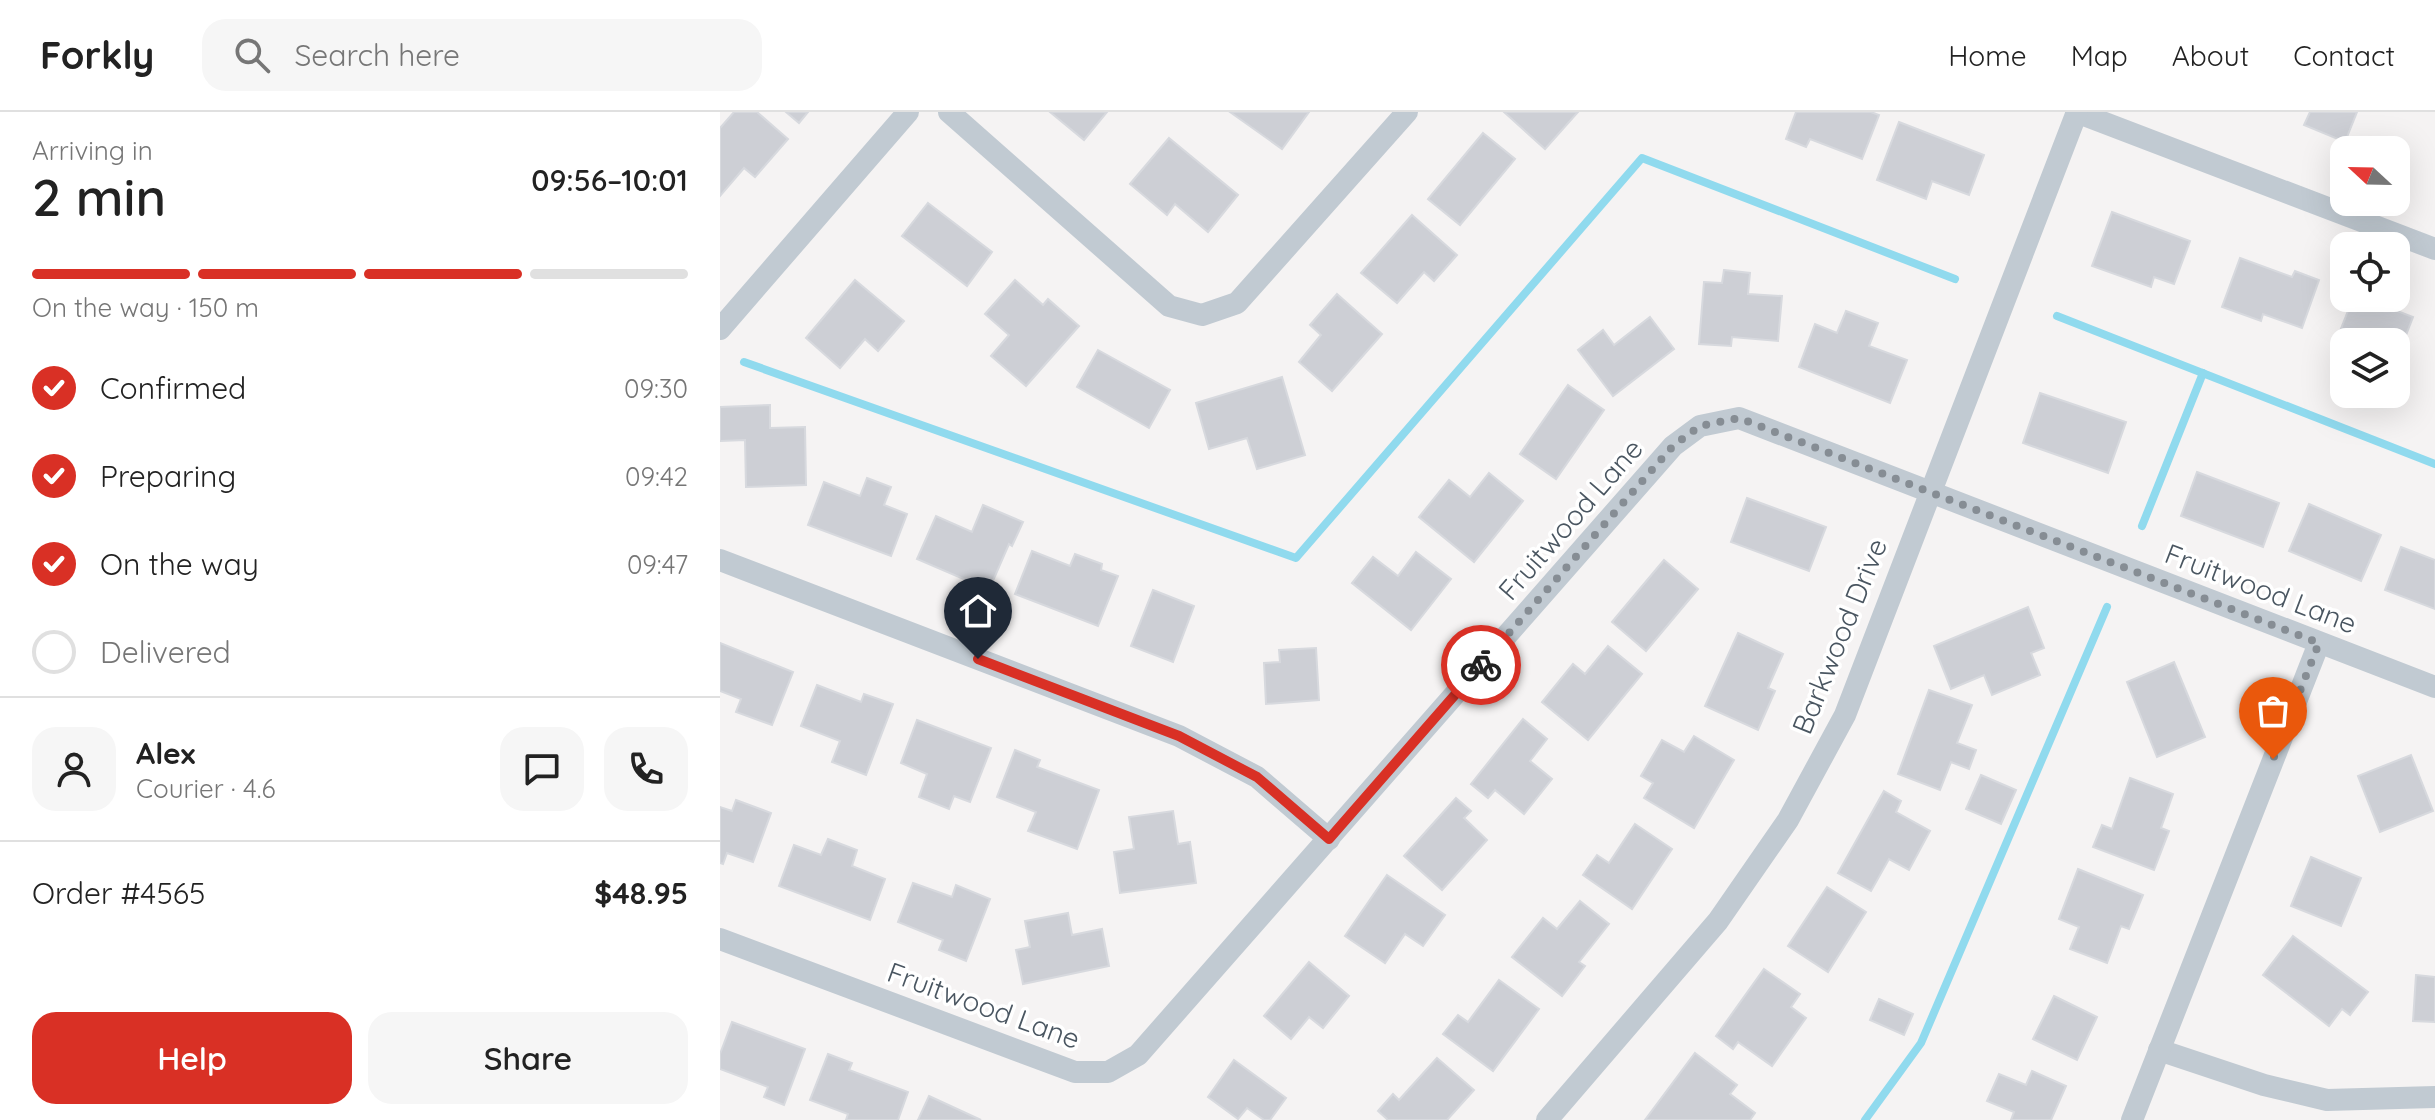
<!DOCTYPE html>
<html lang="en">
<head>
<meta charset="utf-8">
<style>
  body { margin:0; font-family:Quicksand,sans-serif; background:#f6f6f6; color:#222; height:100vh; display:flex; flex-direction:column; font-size:30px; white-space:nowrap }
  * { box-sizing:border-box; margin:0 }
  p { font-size:26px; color:#767676 }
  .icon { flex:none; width:44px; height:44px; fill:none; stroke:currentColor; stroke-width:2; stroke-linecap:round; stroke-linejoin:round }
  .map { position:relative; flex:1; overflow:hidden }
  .side { display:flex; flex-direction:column; background:#fff; width:720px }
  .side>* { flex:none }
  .needle { width:52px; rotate:292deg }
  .tools { position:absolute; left:1610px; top:24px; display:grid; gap:16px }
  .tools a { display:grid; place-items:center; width:80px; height:80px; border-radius:16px; background:#fff; box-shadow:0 8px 32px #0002; font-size:40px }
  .pin { position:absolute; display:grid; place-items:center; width:68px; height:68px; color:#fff; margin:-82px -34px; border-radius:50% 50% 50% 0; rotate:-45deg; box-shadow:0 0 8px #0007 }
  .pin .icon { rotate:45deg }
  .courier { position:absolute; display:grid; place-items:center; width:80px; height:80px; margin:-40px; border:6px solid #d93025; border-radius:50%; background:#fff; color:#222; box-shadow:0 2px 10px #0007 }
  .head em { font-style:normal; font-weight:600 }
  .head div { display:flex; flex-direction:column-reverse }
  .head { display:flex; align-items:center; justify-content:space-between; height:136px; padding:0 32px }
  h1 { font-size:52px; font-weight:600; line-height:60px }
  .bar { display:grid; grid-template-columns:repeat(4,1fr); gap:12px 8px; align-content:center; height:96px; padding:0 32px }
  .bar i { height:10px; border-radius:6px; background:#e0e0e0 }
  .bar .on { background:#d93025 }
  .bar p { grid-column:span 4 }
  .line { display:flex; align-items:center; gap:20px; padding:0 32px; border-top:2px solid #e0e0e0 }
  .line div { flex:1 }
  .round { display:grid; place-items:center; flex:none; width:84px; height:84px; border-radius:24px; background:#f6f6f6 }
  ol { padding:0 32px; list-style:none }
  li { display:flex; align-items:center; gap:24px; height:88px }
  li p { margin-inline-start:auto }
  li .icon { padding:8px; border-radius:50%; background:#d93025; color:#fff; stroke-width:4 }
  li:last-child { color:#767676 }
  li i { width:44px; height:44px; border:4px solid #e0e0e0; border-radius:50% }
  .cta { display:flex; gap:16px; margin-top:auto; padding:16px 32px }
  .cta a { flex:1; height:92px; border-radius:24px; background:#d93025; color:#fff; font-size:32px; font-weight:600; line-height:92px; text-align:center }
  .cta a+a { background:#f6f6f6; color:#222 }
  header { display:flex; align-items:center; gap:48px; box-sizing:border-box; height:112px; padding:0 40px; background:#fff; border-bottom:2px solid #e0e0e0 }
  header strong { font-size:38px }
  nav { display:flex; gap:44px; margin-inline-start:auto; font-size:28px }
  .search { width:560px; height:72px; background:#f6f6f6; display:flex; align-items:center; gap:20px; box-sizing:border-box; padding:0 28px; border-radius:24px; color:#767676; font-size:30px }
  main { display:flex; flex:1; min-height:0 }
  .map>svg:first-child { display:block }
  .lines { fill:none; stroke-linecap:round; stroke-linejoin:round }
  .stream { stroke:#90daee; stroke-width:8 }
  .building { fill:#cdcfd5; stroke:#d7d9de; stroke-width:2 }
  .street { stroke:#c1cad2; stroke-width:22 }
  .done { stroke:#868d94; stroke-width:8; stroke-dasharray:0 14.4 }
  .route { stroke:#d93025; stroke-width:10 }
  .labels { text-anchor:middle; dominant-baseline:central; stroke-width:7; stroke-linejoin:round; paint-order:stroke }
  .street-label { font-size:28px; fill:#4a5661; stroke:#fff }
</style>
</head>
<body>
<header>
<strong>Forkly</strong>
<div class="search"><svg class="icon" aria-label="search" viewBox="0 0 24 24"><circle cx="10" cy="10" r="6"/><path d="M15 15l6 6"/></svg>Search here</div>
<nav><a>Home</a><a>Map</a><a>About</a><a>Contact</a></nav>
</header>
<main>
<section class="side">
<div class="head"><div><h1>2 min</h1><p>Arriving in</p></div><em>09:56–10:01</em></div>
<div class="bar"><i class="on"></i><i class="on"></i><i class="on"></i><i></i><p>On the way · 150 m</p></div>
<ol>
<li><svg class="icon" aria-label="check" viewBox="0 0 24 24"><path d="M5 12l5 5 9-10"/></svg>Confirmed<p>09:30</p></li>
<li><svg class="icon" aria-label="check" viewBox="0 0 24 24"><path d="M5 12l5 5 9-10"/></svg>Preparing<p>09:42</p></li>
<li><svg class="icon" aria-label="check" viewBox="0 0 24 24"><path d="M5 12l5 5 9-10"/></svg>On the way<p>09:47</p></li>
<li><i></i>Delivered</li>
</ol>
<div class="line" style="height:144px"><a class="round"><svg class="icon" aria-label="person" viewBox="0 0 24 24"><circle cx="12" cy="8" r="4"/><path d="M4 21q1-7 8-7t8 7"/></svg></a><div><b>Alex</b><p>Courier · 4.6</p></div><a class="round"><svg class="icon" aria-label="chat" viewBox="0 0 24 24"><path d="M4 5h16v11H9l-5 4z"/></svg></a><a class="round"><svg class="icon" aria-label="phone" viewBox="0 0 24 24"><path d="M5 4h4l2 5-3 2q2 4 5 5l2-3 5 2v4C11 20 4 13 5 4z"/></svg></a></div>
<div class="line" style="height:104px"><div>Order #4565</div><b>$48.95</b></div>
<div class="cta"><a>Help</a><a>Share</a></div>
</section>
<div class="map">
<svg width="1715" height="1008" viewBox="0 0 1715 1008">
  <rect width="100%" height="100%" fill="#f5f3f3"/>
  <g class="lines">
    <g class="stream">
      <path d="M1337 204 1715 352"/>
      <path d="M24 250 576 446 922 46 1235 167"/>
      <path d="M1422 414 1483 261"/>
      <path d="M1145 1008 1201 931 1387 495"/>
    </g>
  </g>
  <g class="building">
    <path d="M14 0H37L68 27 35 65 24 56 0 84V16Z"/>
    <path d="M66 0H88L79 11Z"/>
    <path d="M330 0H387L364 28Z"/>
    <path d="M510 0H589L562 37Z"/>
    <path d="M784 0H858L825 37Z"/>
    <path d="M1076 0H1151L1159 3 1142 47 1090 27 1086 35 1066 27Z"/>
    <path d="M1590 0H1637L1625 30 1584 13Z"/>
    <path d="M1179 10 1264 43 1249 83 1212 69 1206 87 1157 68Z"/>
    <path d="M763 21 795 47 740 113 708 87Z"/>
    <path d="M449 26 518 83 488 120 455 92 447 103 410 72Z"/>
    <path d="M208 91 272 140 247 174 182 124Z"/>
    <path d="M1392 100 1470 129 1454 172 1434 165 1431 175 1372 154Z"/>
    <path d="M692 103 737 143 714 169 704 160 677 191 641 161Z"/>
    <path d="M1520 146 1572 165 1575 159 1599 168 1582 216 1543 202 1541 209 1502 195Z"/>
    <path d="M1004 158 1030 161 1028 182 1062 184 1058 229 1012 225 1011 234 979 232 984 170 1002 171Z"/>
    <path d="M135 168 184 209 158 239 145 227 120 256 86 226Z"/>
    <path d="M295 168 323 193 328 187 359 214 306 274 271 244 289 223 265 202Z"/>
    <path d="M617 182 662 222 612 279 579 250 601 223 590 213Z"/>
    <path d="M1633 186H1644L1693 205 1676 249V230H1625L1617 227Z"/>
    <path d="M1126 199 1158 211 1149 234 1187 248 1170 291 1079 255 1095 212 1117 221Z"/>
    <path d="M930 205 954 237 893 284 858 238 883 218 894 233Z"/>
    <path d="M378 238 450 278 429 316 357 275Z"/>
    <path d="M562 265 585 343 537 357 527 326 489 337 476 291Z"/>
    <path d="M848 273 884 298 836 367 800 342Z"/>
    <path d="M1320 281 1406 310 1388 361 1303 331Z"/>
    <path d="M50 293V316L85 315 86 373 26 375 25 328 0 329V295Z"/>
    <path d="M1477 360 1559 391 1543 435 1461 404Z"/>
    <path d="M769 361 803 389 754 450 699 405 729 368 750 385Z"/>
    <path d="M147 366 171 375 164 393 187 402 171 444 88 413 104 370 140 384Z"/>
    <path d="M1027 386 1106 415 1089 459 1011 430Z"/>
    <path d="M1589 392 1661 423 1641 469 1569 439Z"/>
    <path d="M263 393 303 410 292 434 289 432 269 478 197 447 216 404 252 420Z"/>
    <path d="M1681 435 1715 448V497L1665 478Z"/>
    <path d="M312 439 350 454 355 442 382 452 381 458 398 464 378 514 295 482Z"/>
    <path d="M696 440 731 467 691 518 632 471 653 445 678 464Z"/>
    <path d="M944 448 978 477 926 539 892 510Z"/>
    <path d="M433 478 474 494 453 550 411 534Z"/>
    <path d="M1308 495 1324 536 1311 541 1320 563 1272 583 1264 563 1231 577 1214 534Z"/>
    <path d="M1018 521 1063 542 1048 576 1055 579 1038 618 985 594Z"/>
    <path d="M0 531 73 560 52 613 16 600 21 587 0 579Z"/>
    <path d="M888 534 922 562 868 628 822 590 853 552 865 562Z"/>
    <path d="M596 536 599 588 546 592 544 551 560 550 559 538Z"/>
    <path d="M1454 550 1485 625 1437 645 1407 570Z"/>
    <path d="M97 573 141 590 144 582 173 592 146 663 112 650 120 629 81 614Z"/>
    <path d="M1209 578 1252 593 1237 631 1256 638 1249 657 1231 650 1220 678 1178 662Z"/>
    <path d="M803 607 827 627 810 649 832 667 804 702 775 678 768 686 751 672Z"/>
    <path d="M197 608 271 636 250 690 234 684 229 697 199 685 207 662 181 651Z"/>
    <path d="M974 624 1014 648 974 716 924 686 933 671 921 664 942 628 964 640Z"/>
    <path d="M295 638 320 648 317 655 379 678 357 737 308 719 316 700 277 685Z"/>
    <path d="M1691 643 1713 699 1660 720 1638 664Z"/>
    <path d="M1261 663 1296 678 1281 712 1246 697Z"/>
    <path d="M1410 666 1453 682 1441 716 1449 719 1434 758 1373 735 1382 713 1392 717Z"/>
    <path d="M1164 679 1181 689 1176 700 1210 719 1189 758 1169 747 1151 779 1118 761Z"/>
    <path d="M736 686 751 699 744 706 767 728 722 778 684 744Z"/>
    <path d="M16 688 51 701 33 750 7 741 3 752 0 751V695L12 699Z"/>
    <path d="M453 699 458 732 470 730 476 771 400 781 394 740 414 737 409 705Z"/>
    <path d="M915 712 952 737 912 797 863 763 877 743 889 751Z"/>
    <path d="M108 727 137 738 132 754 165 767 150 808 59 774 74 733 101 743Z"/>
    <path d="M1591 745 1641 766 1621 814 1571 794Z"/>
    <path d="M1358 757 1423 783 1409 817 1401 814 1387 851 1350 837 1359 815 1339 807Z"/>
    <path d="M667 763 725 803 703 834 685 822 665 851 625 824Z"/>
    <path d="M193 771 232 785 236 773 270 787 246 849 219 838 223 828 178 810Z"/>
    <path d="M1107 775 1146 800 1108 860 1068 834Z"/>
    <path d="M860 789 889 812 859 850 865 854 842 884 792 845 823 806 837 817Z"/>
    <path d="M348 801 352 823 382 817 389 854 303 872 296 838 310 835 305 809Z"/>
    <path d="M1573 824 1648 880 1630 903 1622 897 1609 914 1543 863Z"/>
    <path d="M589 850 629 884 603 916 589 905 571 927 544 904Z"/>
    <path d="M1044 857 1080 882 1071 895 1086 906 1052 954 1018 930 1013 937 996 924Z"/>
    <path d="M1696 863 1715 865V910L1693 909Z"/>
    <path d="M779 868 819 897 773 959 723 922 738 903 748 910Z"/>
    <path d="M1334 884 1377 905 1357 948 1313 927Z"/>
    <path d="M1159 887 1193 902 1184 923 1150 908Z"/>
    <path d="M12 910 85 937 64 993 44 985 48 975 0 957V942Z"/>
    <path d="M975 941 1017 973 1010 982 1035 1001 1030 1008H925Z"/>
    <path d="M108 942 132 951 129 958 188 980 178 1008H126L128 1002 90 988Z"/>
    <path d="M717 946 754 978 727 1008H668L658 999 673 982 679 988Z"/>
    <path d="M514 948 566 986 550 1008H544L527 996 518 1007 488 985Z"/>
    <path d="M1312 959 1346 974 1331 1008H1291L1294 1000 1267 989 1279 962 1306 973Z"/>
    <path d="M209 984 261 1008H198Z"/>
  </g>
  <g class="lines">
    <g class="street">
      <path d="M229 0 449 194 482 203 517 191 687 0"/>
      <path d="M1356 0 1715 137"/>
      <path d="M0 217 188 0"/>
      <path d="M0 448 459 624 537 665 609 727"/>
      <path d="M0 827 355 960H388L418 943 953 334 980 314 1019 306 1715 575"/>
      <path d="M1439 938 1544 973 1607 988 1715 985"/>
      <path d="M827 1008 998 809 1068 708 1125 603 1357 0"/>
      <path d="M1412 1008 1599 531"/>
    </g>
  </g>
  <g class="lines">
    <path class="done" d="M761 553 953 334 980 314 1019 306 1599 531 1553 647"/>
    <path class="route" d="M258 547 459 624 537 665 609 727 761 553"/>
  </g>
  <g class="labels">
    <g class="street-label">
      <text transform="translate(850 407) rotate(-49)">Fruitwood Lane</text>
      <text transform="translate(1541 476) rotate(21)">Fruitwood Lane</text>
      <text transform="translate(1119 524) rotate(-68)">Barkwood Drive</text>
      <text transform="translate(264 893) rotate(20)">Fruitwood Lane</text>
    </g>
  </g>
</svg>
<div class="tools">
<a><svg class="needle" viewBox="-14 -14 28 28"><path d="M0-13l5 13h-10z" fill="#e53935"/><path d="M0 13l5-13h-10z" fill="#767676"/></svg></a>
<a><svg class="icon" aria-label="locate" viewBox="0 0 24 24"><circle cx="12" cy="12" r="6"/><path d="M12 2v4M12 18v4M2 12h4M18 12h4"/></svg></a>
<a><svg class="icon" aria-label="layers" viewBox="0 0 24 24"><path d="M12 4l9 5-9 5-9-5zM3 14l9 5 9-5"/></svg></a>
</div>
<div class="pin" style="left:1553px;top:647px;background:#ea580c"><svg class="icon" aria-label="bag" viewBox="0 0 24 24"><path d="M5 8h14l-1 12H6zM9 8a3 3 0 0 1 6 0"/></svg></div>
<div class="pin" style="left:258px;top:547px;background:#1f2937"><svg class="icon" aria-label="home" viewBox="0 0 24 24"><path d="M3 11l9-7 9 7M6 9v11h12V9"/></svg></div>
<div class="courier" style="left:761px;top:553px"><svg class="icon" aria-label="bike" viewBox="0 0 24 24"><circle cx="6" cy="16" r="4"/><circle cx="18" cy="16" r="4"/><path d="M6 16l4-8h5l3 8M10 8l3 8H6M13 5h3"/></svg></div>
</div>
</main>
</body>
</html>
